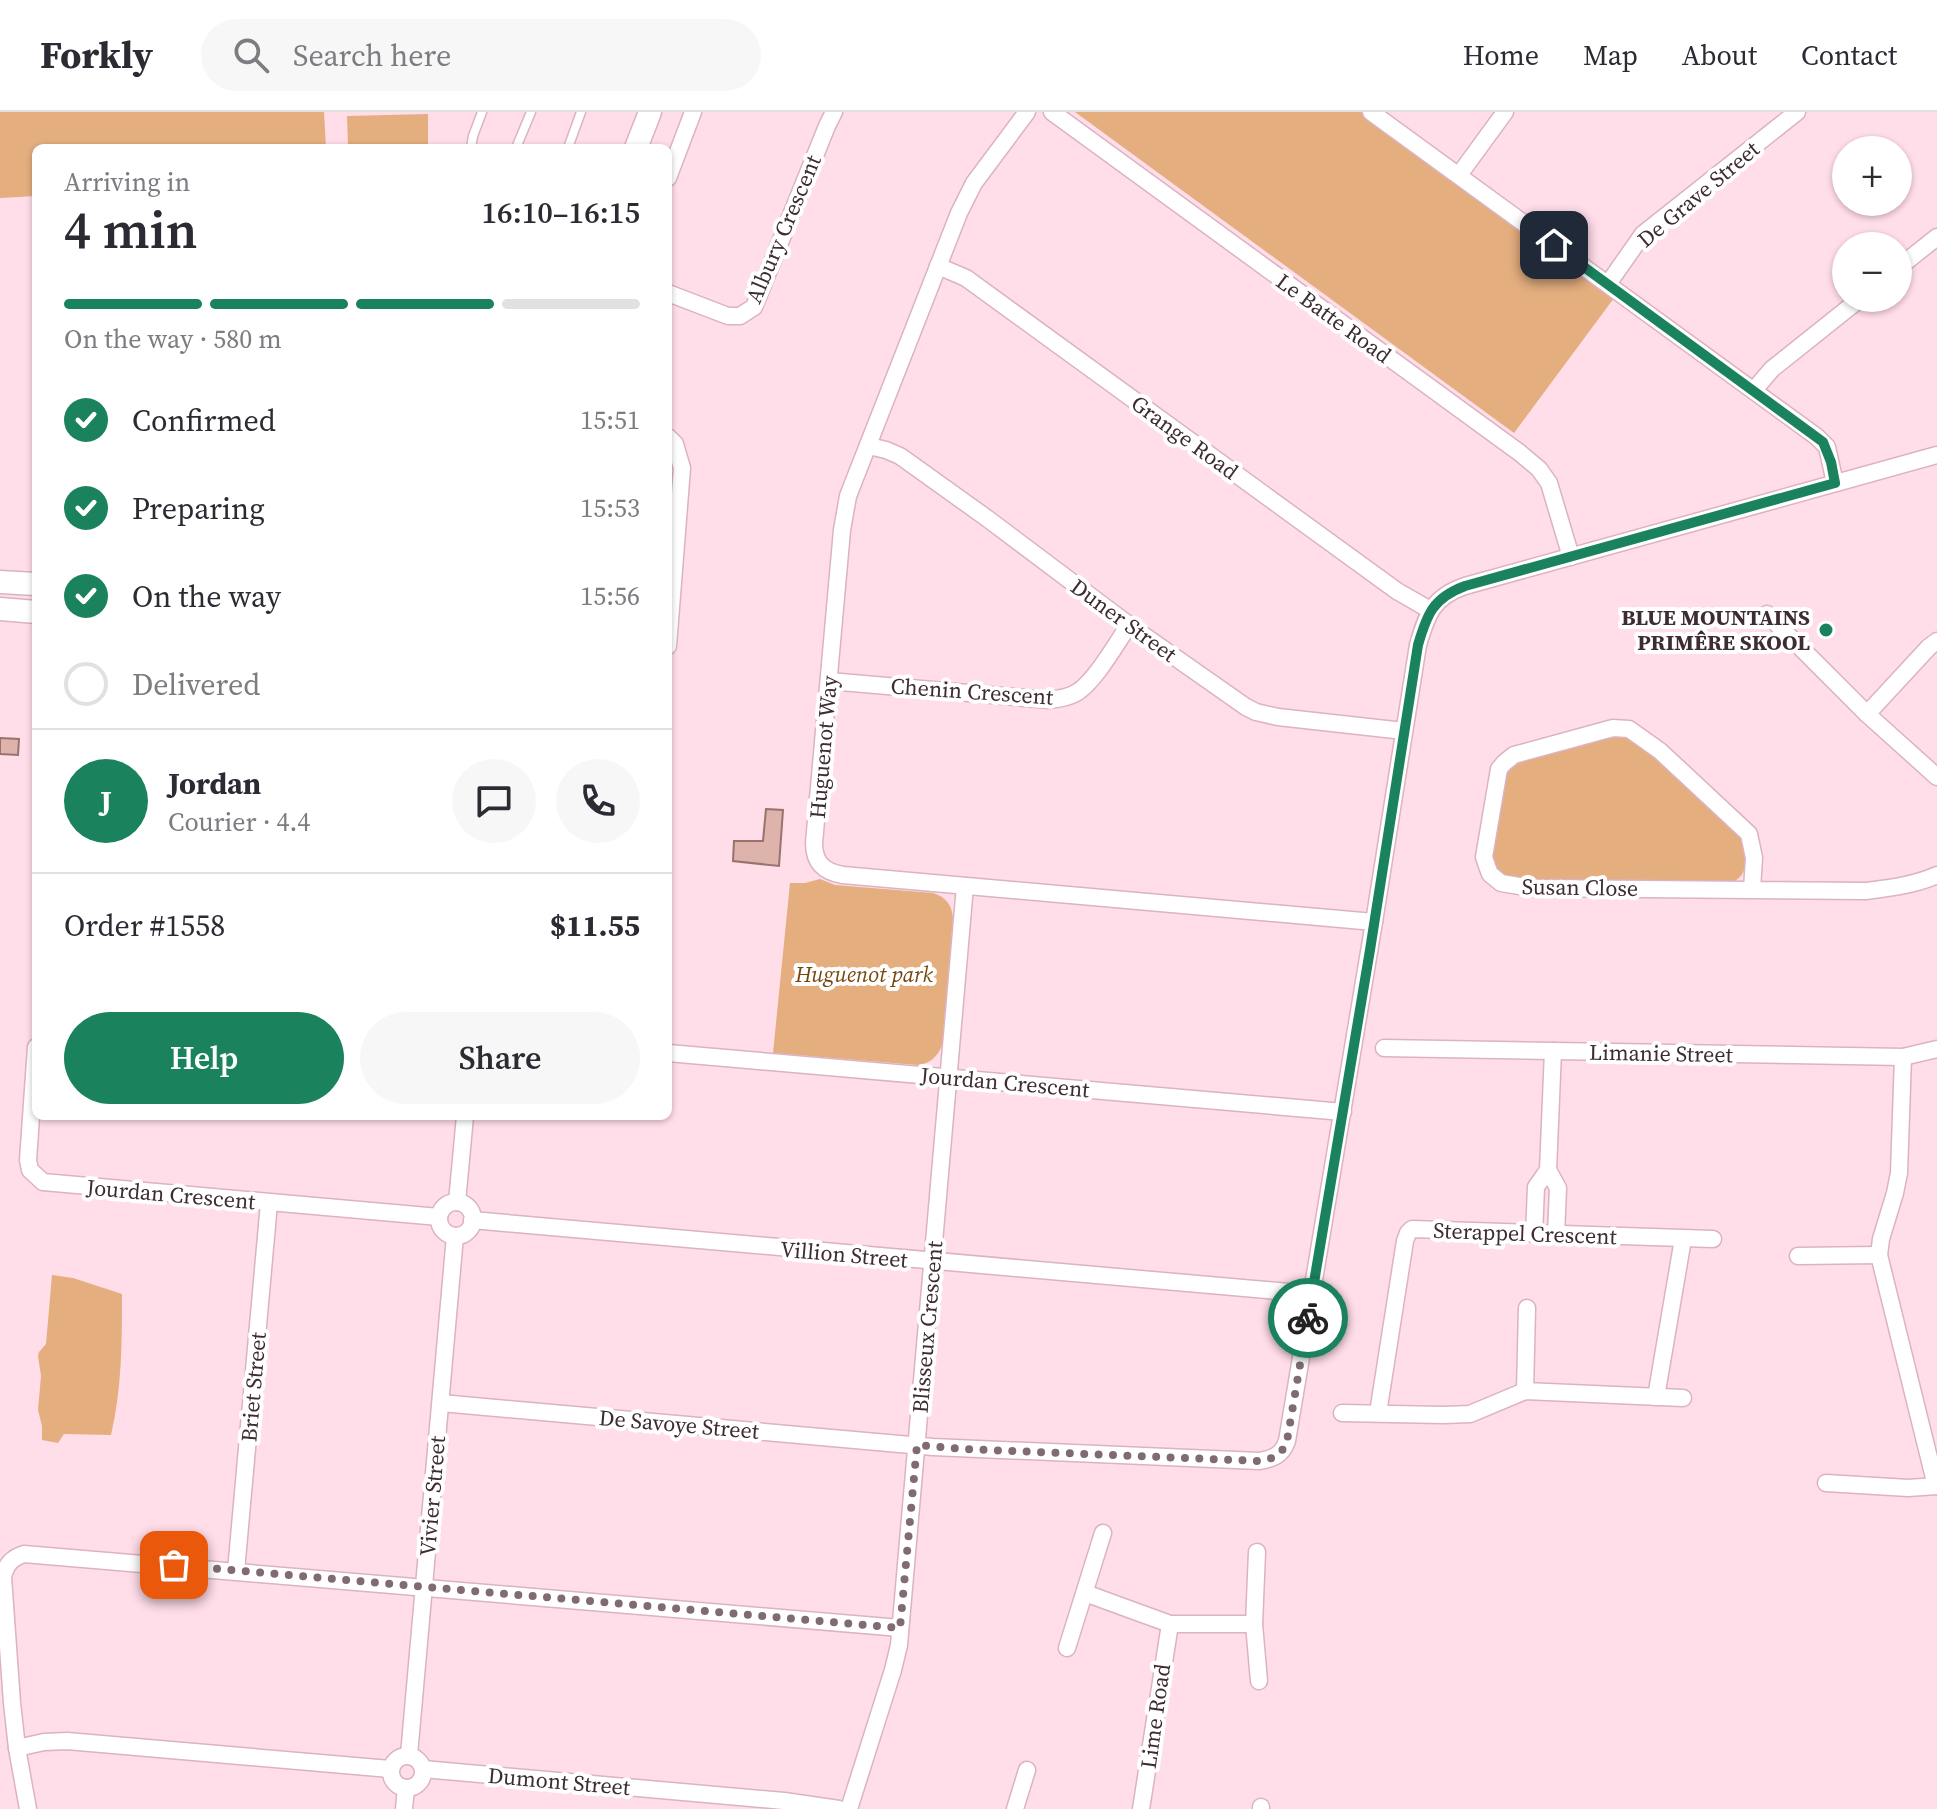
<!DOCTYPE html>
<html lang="en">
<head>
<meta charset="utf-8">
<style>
  body { margin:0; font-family:"Source Serif 4",serif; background:#f7f7f7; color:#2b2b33; height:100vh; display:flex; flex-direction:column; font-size:30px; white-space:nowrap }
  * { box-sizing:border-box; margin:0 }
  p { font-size:26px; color:#7c7c81 }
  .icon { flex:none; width:44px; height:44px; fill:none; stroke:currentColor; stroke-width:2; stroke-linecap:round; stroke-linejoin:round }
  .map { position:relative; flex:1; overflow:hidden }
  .side { position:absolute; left:32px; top:32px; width:640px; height:976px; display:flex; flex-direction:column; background:#fff; border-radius:12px; box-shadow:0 2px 6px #0004 }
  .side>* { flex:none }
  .fabs { position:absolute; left:1832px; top:24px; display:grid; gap:16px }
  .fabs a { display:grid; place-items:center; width:80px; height:80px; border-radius:50%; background:#fff; box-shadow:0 2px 6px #0004; font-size:40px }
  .pin { position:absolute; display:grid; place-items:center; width:68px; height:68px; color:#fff; margin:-34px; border-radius:16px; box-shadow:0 4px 12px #0006 }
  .courier { position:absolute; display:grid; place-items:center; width:80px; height:80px; margin:-40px; border:6px solid #1a835e; border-radius:50%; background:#fff; color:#222; box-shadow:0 2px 10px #0007 }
  .head em { font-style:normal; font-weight:600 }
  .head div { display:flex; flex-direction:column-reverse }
  .head { display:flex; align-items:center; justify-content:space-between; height:136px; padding:0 32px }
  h1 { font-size:52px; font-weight:600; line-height:60px }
  .bar { display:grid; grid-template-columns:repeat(4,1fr); gap:12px 8px; align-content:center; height:96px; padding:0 32px }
  .bar i { height:10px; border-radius:6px; background:#e1e1e2 }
  .bar .selected { background:#1a835e }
  .bar p { grid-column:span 4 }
  .line { display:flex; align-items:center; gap:20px; padding:0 32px; border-top:2px solid #e1e1e2 }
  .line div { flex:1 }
  .round { display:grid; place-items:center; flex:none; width:84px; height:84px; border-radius:42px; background:#f7f7f7 }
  ol { padding:0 32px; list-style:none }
  li { display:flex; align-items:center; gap:24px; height:88px }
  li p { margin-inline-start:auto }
  li .icon { padding:8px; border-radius:50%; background:#1a835e; color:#fff; stroke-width:4 }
  li:last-child { color:#7c7c81 }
  li i { width:44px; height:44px; border:4px solid #e1e1e2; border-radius:50% }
  .action { display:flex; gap:16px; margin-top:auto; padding:16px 32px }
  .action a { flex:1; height:92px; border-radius:48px; background:#1a835e; color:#fff; font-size:32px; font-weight:600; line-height:92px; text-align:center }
  .action a+a { background:#f7f7f7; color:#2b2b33 }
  header { display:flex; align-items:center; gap:48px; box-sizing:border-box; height:112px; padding:0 40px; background:#fff; border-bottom:2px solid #e1e1e2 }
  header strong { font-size:38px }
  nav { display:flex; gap:44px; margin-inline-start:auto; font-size:28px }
  .search { width:560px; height:72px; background:#f7f7f7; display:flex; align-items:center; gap:20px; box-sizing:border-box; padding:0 28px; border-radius:44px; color:#7c7c81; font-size:30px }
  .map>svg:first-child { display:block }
  .green { fill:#e4ae7f }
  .building { fill:#ddb3ac; stroke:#99726c; stroke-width:2 }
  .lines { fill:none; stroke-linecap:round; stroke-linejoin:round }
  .lane-casing { stroke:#dbb3c2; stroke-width:11 }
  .street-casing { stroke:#dbb3c2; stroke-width:19 }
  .secondary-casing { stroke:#dbb3c2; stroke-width:25 }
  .lane { stroke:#fff; stroke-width:8 }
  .street { stroke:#fff; stroke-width:16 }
  .secondary { stroke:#fff; stroke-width:22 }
  .done { stroke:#816b73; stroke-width:8; stroke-dasharray:0 14.4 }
  .route { stroke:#1a835e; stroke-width:10 }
  .poi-dot { fill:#1a835e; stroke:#fff; stroke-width:3 }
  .labels { text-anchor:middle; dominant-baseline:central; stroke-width:8; stroke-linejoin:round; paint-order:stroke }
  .street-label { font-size:22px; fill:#3d2d33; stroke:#fff }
  .poi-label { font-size:22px; font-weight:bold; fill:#3d2d33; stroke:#fff; text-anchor:end }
  .park-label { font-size:22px; font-style:italic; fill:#77460e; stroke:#fff }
</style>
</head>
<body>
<header>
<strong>Forkly</strong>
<div class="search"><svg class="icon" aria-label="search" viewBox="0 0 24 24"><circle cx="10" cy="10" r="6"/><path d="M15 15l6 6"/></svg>Search here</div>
<nav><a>Home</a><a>Map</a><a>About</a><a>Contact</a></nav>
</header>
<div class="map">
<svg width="1937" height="1697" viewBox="0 0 1937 1697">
  <rect width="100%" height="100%" fill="#ffdde9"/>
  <g class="green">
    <path d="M0 0H324L326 36H36V84L0 86Z"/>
    <path d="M1075 0H1361L1614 186 1514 321Z"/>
    <path d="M428 2V36H348L347 4Z"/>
    <path d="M1618 623 1625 624 1637 630 1738 719C1746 738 1754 765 1727 772L1514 768C1506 765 1497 760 1494 753 1487 737 1502 683 1505 664L1514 653 1521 649Z"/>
    <path d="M820 767 835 773 933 781C946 785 952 793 953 806L942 933C938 945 929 952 917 953L773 941 790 771H805Z"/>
    <path d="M52 1163 73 1166 122 1182C122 1229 122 1276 111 1323L64 1322 58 1331 42 1328V1314L38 1298 41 1264 38 1244 39 1240 46 1232Z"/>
  </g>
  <g class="building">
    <path d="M0 626 19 627 18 643 0 642Z"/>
    <path d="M766 697 783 698 779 754 733 749 734 729H763Z"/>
  </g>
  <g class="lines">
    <defs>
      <g id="lane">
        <path d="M471 36 473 24 482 0"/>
        <path d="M516 36 531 0"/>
        <path d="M568 36 581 0"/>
      </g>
      <g id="street">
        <path d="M1027 0 974 71 959 101 848 384 842 418 814 731C814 751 824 760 843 763L1374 810"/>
        <path d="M1052 0 1520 341 1539 357 1549 371 1571 445"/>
        <path d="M1371 0 1817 325 1827 335 1835 371"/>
        <path d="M1459 63 1505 0"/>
        <path d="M668 66 693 0"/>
        <path d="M938 154 966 166 1397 479 1430 498"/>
        <path d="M1898 156 1937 125"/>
        <path d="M1608 172 1643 122 1797 0"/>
        <path d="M668 181 728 204H740L754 195 827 14 834 0"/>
        <path d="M1754 278 1772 257 1861 186"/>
        <path d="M668 325 675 332 682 356 668 534"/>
        <path d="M869 334 886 338 900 344 988 407 1129 513 1246 595 1256 600 1278 605 1404 619"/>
        <path d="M1767 502 1867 602 1937 665"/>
        <path d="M829 569 1049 588C1057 587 1066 586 1074 582 1093 573 1116 532 1129 513"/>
        <path d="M1867 602 1929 535 1937 529"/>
        <path d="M1752 777 1754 746 1749 722 1660 639 1629 617 1613 616 1514 643 1504 651 1499 657 1484 745 1487 754 1490 762 1501 771 1531 776 1866 779C1890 776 1915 773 1937 763"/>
        <path d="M36 935 28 1048 30 1058 43 1070 439 1105"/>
        <path d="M1384 936 1903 945 1937 937"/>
        <path d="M668 941 1343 1000"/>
        <path d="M1903 945 1899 1061 1895 1081 1881 1127 1879 1143 1936 1374"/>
        <path d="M1548 1058 1558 1076 1556 1123"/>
        <path d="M457 1090 465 1004"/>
        <circle cx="456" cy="1107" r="17"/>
        <path d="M472 1108 1311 1182"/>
        <path d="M1534 1122 1536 1075 1548 1058 1553 939"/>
        <path d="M1798 1144 1879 1143"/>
        <path d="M1525 1279 1527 1196"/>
        <path d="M1656 1285 1683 1127"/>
        <path d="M441 1291 933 1335 1259 1349C1273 1347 1282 1343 1287 1329L1374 810 1418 533C1427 502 1433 485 1465 474L1937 343"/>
        <path d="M1342 1301 1443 1303 1470 1302 1525 1279 1683 1286"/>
        <path d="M1378 1301 1405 1129 1408 1121 1412 1117 1713 1127"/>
        <path d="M1826 1371 1908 1376 1937 1374"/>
        <path d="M1257 1440 1254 1512 1259 1569"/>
        <path d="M236 1459 269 1091"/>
        <path d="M1085 1481 1170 1512H1254"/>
        <path d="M1067 1536 1103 1421"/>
        <path d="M17 1636 44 1630 67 1629 390 1657"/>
        <path d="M409 1643 455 1124"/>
        <circle cx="407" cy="1660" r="16"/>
        <path d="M423 1657 784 1689 839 1697"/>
        <path d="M1261 1695V1697"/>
        <path d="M28 1697 17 1636 12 1591 3 1465C6 1452 12 1446 24 1442L900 1516"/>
        <path d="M404 1697 406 1676"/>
        <path d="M849 1697 893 1558 899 1533 965 774"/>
        <path d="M1015 1697 1027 1658"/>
        <path d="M1141 1697 1170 1512"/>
      </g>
      <g id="secondary">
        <path d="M636 36 650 0"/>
        <path d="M0 470 36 472"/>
        <path d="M0 497 36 500"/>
      </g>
    </defs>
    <use href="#lane" class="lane-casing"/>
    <use href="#street" class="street-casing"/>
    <use href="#secondary" class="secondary-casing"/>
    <use href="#lane" class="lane"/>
    <use href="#street" class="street"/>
    <use href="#secondary" class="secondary"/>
  </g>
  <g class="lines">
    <path class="done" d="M174 1453 900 1516 917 1333 964 1337 1259 1349C1273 1347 1282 1343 1287 1329L1308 1206"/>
    <path class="route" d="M1308 1206 1370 838 1418 533C1427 502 1433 486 1465 474L1835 371 1831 350 1823 330 1554 133"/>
  </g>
  <circle class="poi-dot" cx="1826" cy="518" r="8"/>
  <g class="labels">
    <g class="street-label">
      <text transform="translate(1698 82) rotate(-40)">De Grave Street</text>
      <text transform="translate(783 117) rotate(-67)">Albury Crescent</text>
      <text transform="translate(1334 206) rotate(36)">Le Batte Road</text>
      <text transform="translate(1185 325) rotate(36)">Grange Road</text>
      <text transform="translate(1124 508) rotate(36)">Duner Street</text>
      <text transform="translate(972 579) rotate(4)">Chenin Crescent</text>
      <text transform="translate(823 635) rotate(-85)">Huguenot Way</text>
      <text transform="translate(1580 775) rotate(1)">Susan Close</text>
      <text transform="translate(1661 941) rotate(1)">Limanie Street</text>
      <text transform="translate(1005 970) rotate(5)">Jourdan Crescent</text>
      <text transform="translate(171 1082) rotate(5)">Jourdan Crescent</text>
      <text transform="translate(1525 1121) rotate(2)">Sterappel Crescent</text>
      <text transform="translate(844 1142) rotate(5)">Villion Street</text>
      <text transform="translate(927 1215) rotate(-85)">Blisseux Crescent</text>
      <text transform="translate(253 1275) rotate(-85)">Briet Street</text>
      <text transform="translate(679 1312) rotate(5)">De Savoye Street</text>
      <text transform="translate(432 1384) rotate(-85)">Vivier Street</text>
      <text transform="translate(1155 1604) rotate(-82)">Lime Road</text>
      <text transform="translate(559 1669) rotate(5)">Dumont Street</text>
    </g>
    <g class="poi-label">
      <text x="1810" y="505">BLUE MOUNTAINS<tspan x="1810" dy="25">PRIMÊRE SKOOL</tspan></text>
    </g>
    <g class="park-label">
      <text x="864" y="862">Huguenot park</text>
    </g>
  </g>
</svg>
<div class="fabs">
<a>+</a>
<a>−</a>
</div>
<div class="pin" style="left:174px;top:1453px;background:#ea580c"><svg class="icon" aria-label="bag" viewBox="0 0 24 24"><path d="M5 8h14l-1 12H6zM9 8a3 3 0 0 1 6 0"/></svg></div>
<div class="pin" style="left:1554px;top:133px;background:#1f2937"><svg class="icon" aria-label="home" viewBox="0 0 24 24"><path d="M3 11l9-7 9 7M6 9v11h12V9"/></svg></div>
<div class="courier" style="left:1308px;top:1206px"><svg class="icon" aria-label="bike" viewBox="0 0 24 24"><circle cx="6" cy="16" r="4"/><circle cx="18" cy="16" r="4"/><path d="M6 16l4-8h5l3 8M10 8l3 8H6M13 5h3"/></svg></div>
<section class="side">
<div class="head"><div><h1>4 min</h1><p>Arriving in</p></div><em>16:10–16:15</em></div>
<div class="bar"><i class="selected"></i><i class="selected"></i><i class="selected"></i><i></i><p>On the way · 580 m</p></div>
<ol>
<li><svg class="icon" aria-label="check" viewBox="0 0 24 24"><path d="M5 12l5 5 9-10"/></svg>Confirmed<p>15:51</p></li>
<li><svg class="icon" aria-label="check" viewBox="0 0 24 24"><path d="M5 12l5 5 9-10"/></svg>Preparing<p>15:53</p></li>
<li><svg class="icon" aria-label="check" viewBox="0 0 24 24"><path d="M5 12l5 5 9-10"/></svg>On the way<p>15:56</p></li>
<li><i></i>Delivered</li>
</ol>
<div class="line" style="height:144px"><b class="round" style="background:#1a835e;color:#fff">J</b><div><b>Jordan</b><p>Courier · 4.4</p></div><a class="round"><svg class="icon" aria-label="chat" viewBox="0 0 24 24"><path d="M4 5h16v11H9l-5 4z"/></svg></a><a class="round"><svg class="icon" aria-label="phone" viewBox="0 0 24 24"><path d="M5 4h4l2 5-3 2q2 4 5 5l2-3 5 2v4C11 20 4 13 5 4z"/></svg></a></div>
<div class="line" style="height:104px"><div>Order #1558</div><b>$11.55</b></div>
<div class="action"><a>Help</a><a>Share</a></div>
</section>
</div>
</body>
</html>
